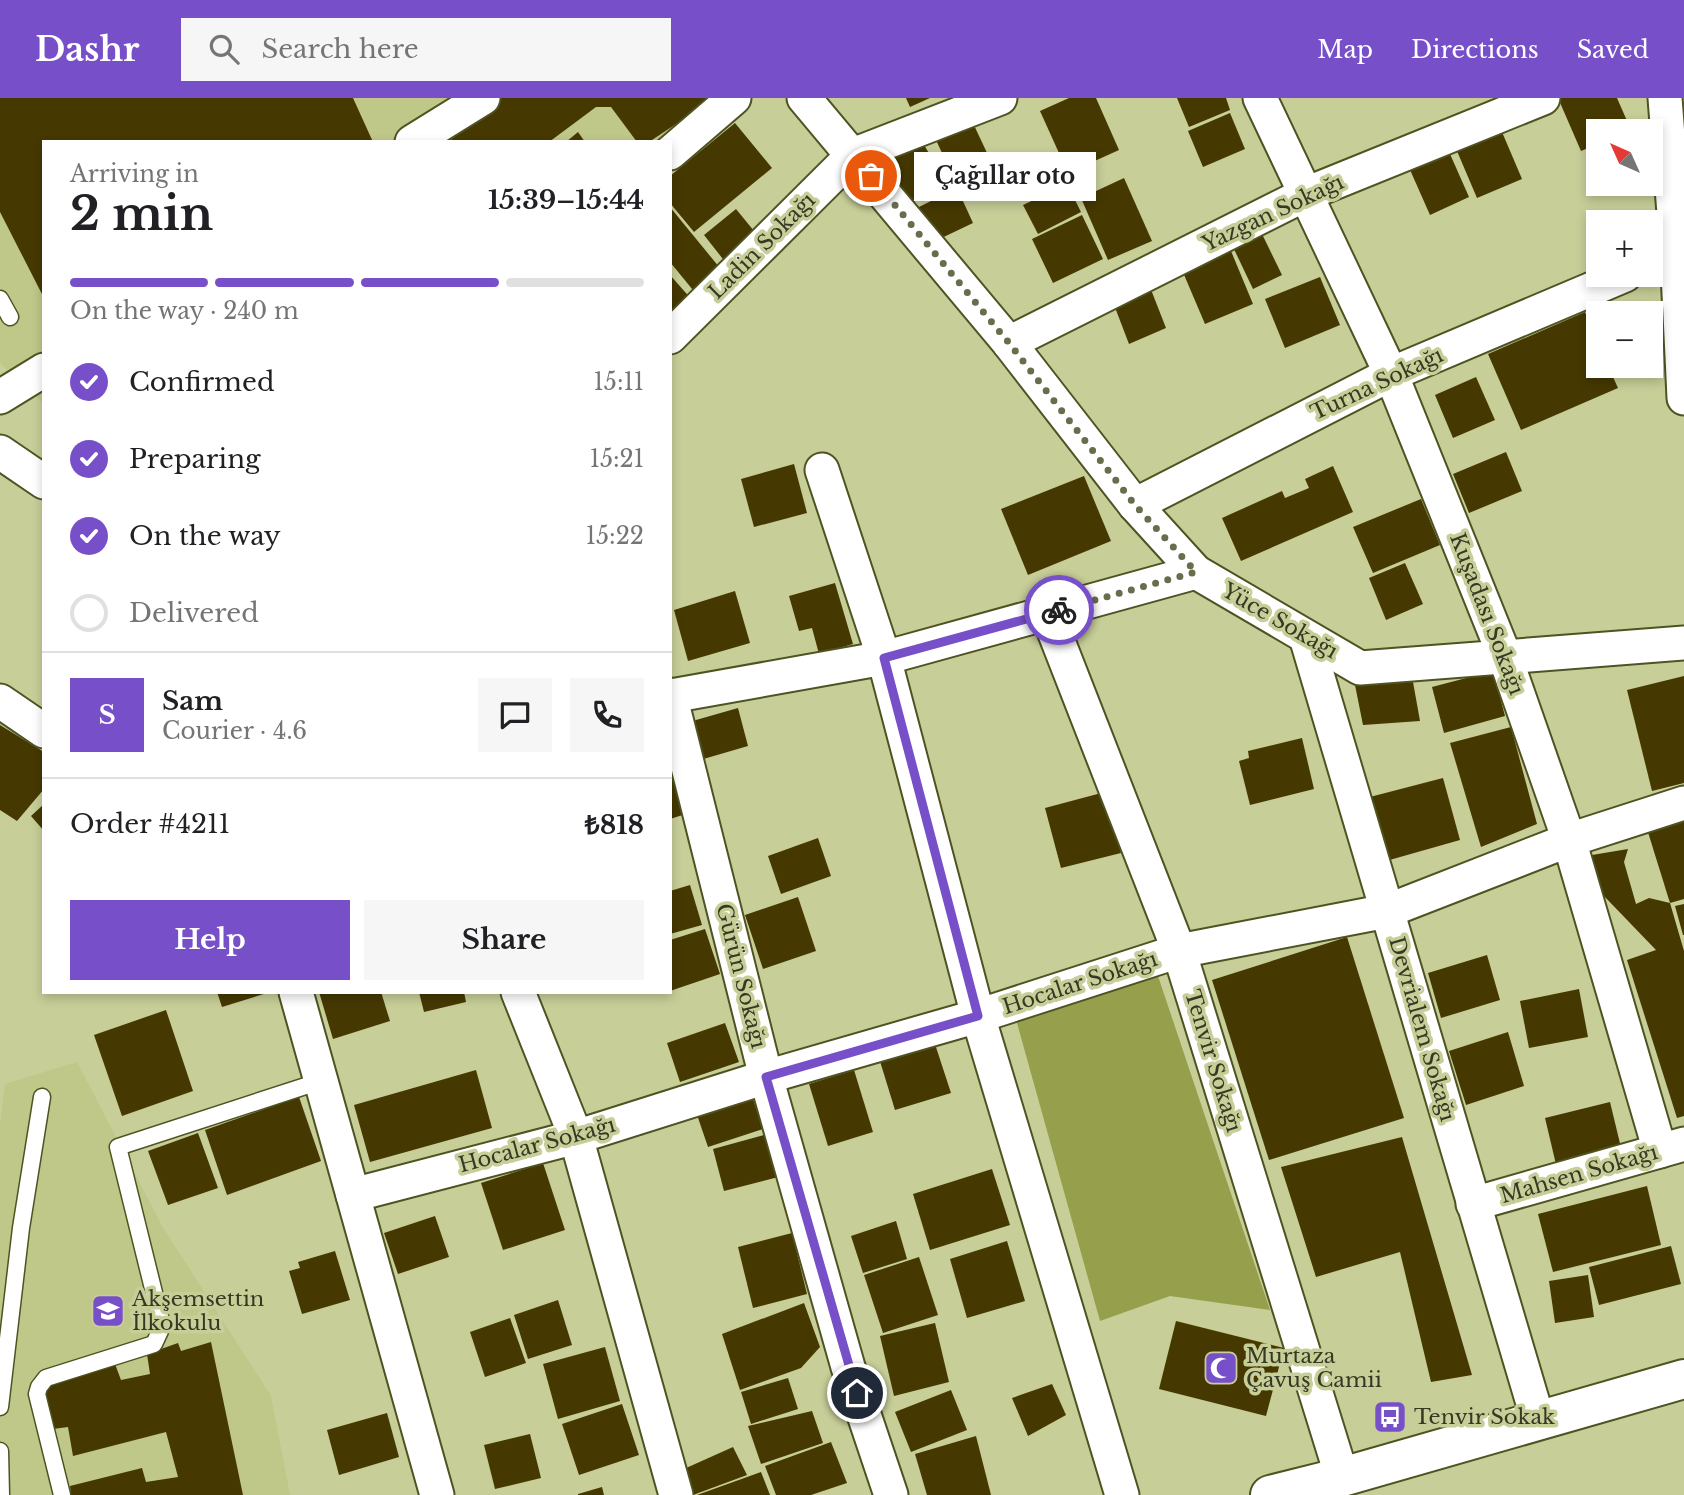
<!DOCTYPE html>
<html lang="en">
<head>
<meta charset="utf-8">
<style>
  body { margin:0; font-family:"Libre Baskerville",serif; background:#f6f6f6; color:#202124; height:100vh; display:flex; flex-direction:column; font-size:26px; white-space:nowrap }
  * { box-sizing:border-box; margin:0 }
  p { font-size:23px; color:#757577 }
  .icon { flex:none; width:38px; height:38px; fill:none; stroke:currentColor; stroke-width:2; stroke-linecap:round; stroke-linejoin:round }
  .map { position:relative; flex:1; overflow:hidden }
  .panel { position:absolute; left:42px; top:42px; width:630px; height:854px; display:flex; flex-direction:column; background:#fff; border-radius:0px; box-shadow:0 4px 10px #0003 }
  .panel>* { flex:none }
  .needle { width:46px; rotate:315deg }
  .controls { position:absolute; left:1586px; top:21px; display:grid; gap:14px }
  .controls a { display:grid; place-items:center; width:77px; height:77px; border-radius:0px; background:#fff; box-shadow:0 4px 10px #0003; font-size:35px }
  .pin { position:absolute; display:grid; place-items:center; width:60px; height:60px; color:#fff; margin:-30px; border:4px solid #fff; border-radius:50%; box-shadow:0 2px 7px #0007 }
  .courier { position:absolute; display:grid; place-items:center; width:70px; height:70px; margin:-35px; border:5px solid #7750c9; border-radius:50%; background:#fff; color:#222; box-shadow:0 2px 9px #0007 }
  .bubble { position:absolute; height:49px; border-radius:0px; background:#fff; box-shadow:0 4px 10px #0003; font-size:23px; font-weight:700; line-height:49px; text-align:center }
  .summary em { font-style:normal; font-weight:700 }
  .summary div { display:flex; flex-direction:column-reverse }
  .summary { display:flex; align-items:center; justify-content:space-between; height:119px; padding:0 28px }
  h1 { font-size:46px; font-weight:700; line-height:52px }
  .bar { display:grid; grid-template-columns:repeat(4,1fr); gap:10px 7px; align-content:center; height:84px; padding:0 28px }
  .bar i { height:9px; border-radius:5px; background:#e0e0e0 }
  .bar .current { background:#7750c9 }
  .bar p { grid-column:span 4 }
  .line { display:flex; align-items:center; gap:18px; padding:0 28px; border-top:2px solid #e0e0e0 }
  .line div { flex:1 }
  .round { display:grid; place-items:center; flex:none; width:74px; height:74px; border-radius:0px; background:#f6f6f6 }
  ol { padding:0 28px; list-style:none }
  li { display:flex; align-items:center; gap:21px; height:77px }
  li p { margin-inline-start:auto }
  li .icon { padding:7px; border-radius:50%; background:#7750c9; color:#fff; stroke-width:4 }
  li:last-child { color:#757577 }
  li i { width:38px; height:38px; border:4px solid #e0e0e0; border-radius:50% }
  .primary-button { display:flex; gap:14px; margin-top:auto; padding:14px 28px }
  .primary-button a { flex:1; height:80px; border-radius:0px; background:#7750c9; color:#fff; font-size:28px; font-weight:700; line-height:80px; text-align:center }
  .primary-button a+a { background:#f6f6f6; color:#202124 }
  header { display:flex; align-items:center; gap:42px; box-sizing:border-box; height:98px; padding:0 35px; background:#7750c9; color:#fff }
  header strong { font-size:33px }
  nav { display:flex; gap:38px; margin-inline-start:auto; font-size:24px }
  .search { width:490px; height:63px; background:#f6f6f6; display:flex; align-items:center; gap:18px; box-sizing:border-box; padding:0 24px; border-radius:0px; color:#757577; font-size:26px }
  .map>svg:first-child { display:block }
  .built { fill:#bfc789 }
  .green { fill:#969f4b }
  .building { fill:#453800 }
  .lines { fill:none; stroke-linecap:round; stroke-linejoin:round }
  .lane-casing { stroke:#4e5321; stroke-width:19 }
  .street-casing { stroke:#4e5321; stroke-width:37 }
  .secondary-casing { stroke:#4e5321; stroke-width:42 }
  .lane { stroke:#fff; stroke-width:16 }
  .street { stroke:#fff; stroke-width:33 }
  .secondary { stroke:#fff; stroke-width:38 }
  .done { stroke:#696d4c; stroke-width:7; stroke-dasharray:0 12.6 }
  .route { stroke:#7750c9; stroke-width:9 }
  .labels { text-anchor:middle; dominant-baseline:central; stroke-width:7; stroke-linejoin:round; paint-order:stroke }
  .street-label { font-size:21px; fill:#363923; stroke:#c7ce98 }
  .poi-label { font-size:21px; fill:#363923; stroke:#c7ce98; text-anchor:start }
</style>
</head>
<body>
<header>
<strong>Dashr</strong>
<div class="search"><svg class="icon" aria-label="search" viewBox="0 0 24 24"><circle cx="10" cy="10" r="6"/><path d="M15 15l6 6"/></svg>Search here</div>
<nav><a>Map</a><a>Directions</a><a>Saved</a></nav>
</header>
<div class="map">
<svg width="1684" height="1397" viewBox="0 0 1684 1397">
  <rect width="100%" height="100%" fill="#c7ce98"/>
  <g class="built">
    <path d="M0 0H727L670 44H44V306L0 265Z"/>
    <path d="M77 964 162 1128 271 1298 290 1397H0V1027L5 986Z"/>
  </g>
  <path class="green" d="M1158 878 1270 1212 1170 1198 1100 1223 1017 925Z"/>
  <g class="building">
    <path d="M0 0H353L373 44H44V200L0 114Z"/>
    <path d="M499 0H715L649 44H637L611 9H596L549 44H448L458 36 454 29Z"/>
    <path d="M906 0H930L910 9Z"/>
    <path d="M1069 0H1096L1119 52 1068 75 1040 13Z"/>
    <path d="M1177 0H1226L1230 12 1189 29Z"/>
    <path d="M1558 0H1617L1631 32 1598 33V46L1581 53Z"/>
    <path d="M1230 15 1245 51 1203 69 1188 33Z"/>
    <path d="M972 23 996 74 959 91 935 40Z"/>
    <path d="M735 25 772 70 694 134 670 105V78Z"/>
    <path d="M1499 27 1522 81 1477 100 1454 46Z"/>
    <path d="M578 34 585 44H566Z"/>
    <path d="M921 42 947 85 900 112 869 66Z"/>
    <path d="M1446 47 1469 99 1430 117 1407 65Z"/>
    <path d="M1124 80 1152 143 1108 162 1081 100Z"/>
    <path d="M1067 86 1081 114 1038 136 1023 107Z"/>
    <path d="M957 90 973 125 929 146 913 112Z"/>
    <path d="M670 109 724 175 697 197 670 164Z"/>
    <path d="M736 111 763 144 730 170 704 137Z"/>
    <path d="M1082 117 1103 161 1053 185 1032 141Z"/>
    <path d="M1262 136 1282 177 1253 191 1233 149Z"/>
    <path d="M1231 153 1253 206 1205 226 1182 172Z"/>
    <path d="M670 177 693 203 670 223Z"/>
    <path d="M1320 179 1340 227 1285 250 1265 201Z"/>
    <path d="M1148 184 1166 230 1129 246 1111 199Z"/>
    <path d="M1585 214 1598 243V268H1608L1618 290 1521 332 1488 256Z"/>
    <path d="M1476 279 1495 322 1453 340 1435 297Z"/>
    <path d="M1506 354 1522 393 1469 415 1453 376Z"/>
    <path d="M794 366 807 415 754 429 741 381Z"/>
    <path d="M1333 368 1353 414 1241 463 1222 420 1282 393 1285 400 1309 390 1305 381Z"/>
    <path d="M1084 378 1111 443 1028 477 1001 411Z"/>
    <path d="M1421 401 1440 447 1373 475 1353 429Z"/>
    <path d="M1405 465 1423 506 1386 522 1369 480Z"/>
    <path d="M835 485 853 546 819 556 812 530 799 533 789 498Z"/>
    <path d="M735 493 750 545 688 563 674 512Z"/>
    <path d="M1493 573 1505 618 1444 635 1432 589Z"/>
    <path d="M1684 578V685L1652 693 1627 592Z"/>
    <path d="M1413 584 1420 623 1363 627 1355 587Z"/>
    <path d="M738 610 748 648 700 662 689 624Z"/>
    <path d="M0 627 44 654V691L17 723 0 712Z"/>
    <path d="M1511 629 1537 726 1481 749 1450 645Z"/>
    <path d="M1302 640 1314 691 1250 707 1239 663 1249 660 1248 653Z"/>
    <path d="M670 652 689 715 670 721Z"/>
    <path d="M1443 680 1460 742 1386 763 1366 700Z"/>
    <path d="M1105 694 1121 755 1061 770 1045 710Z"/>
    <path d="M44 706V733L31 718Z"/>
    <path d="M1684 720V801L1670 805 1647 731Z"/>
    <path d="M818 740 831 778 781 796 768 758Z"/>
    <path d="M1628 751 1624 764 1636 806 1649 800 1670 805 1684 853V1018L1677 1020 1627 862 1656 852 1577 770 1586 758Z"/>
    <path d="M690 787 702 827 670 836V793Z"/>
    <path d="M798 799 816 853 763 871 745 817Z"/>
    <path d="M1684 806V837H1683L1675 808Z"/>
    <path d="M705 831 720 876 670 893V842Z"/>
    <path d="M1347 839 1404 1020 1269 1062 1212 882Z"/>
    <path d="M1487 857 1500 902 1441 920 1428 875Z"/>
    <path d="M1579 891 1588 939 1529 950 1520 903Z"/>
    <path d="M217 894H267V895L222 909Z"/>
    <path d="M319 894H381L390 923 333 941Z"/>
    <path d="M419 894H464L466 904 424 914Z"/>
    <path d="M166 912 193 993 122 1018 94 937Z"/>
    <path d="M725 925 739 964 680 984 667 945Z"/>
    <path d="M1508 934 1524 988 1466 1007 1449 953Z"/>
    <path d="M934 943 951 995 895 1012 879 960Z"/>
    <path d="M476 972 492 1030 370 1064 354 1007Z"/>
    <path d="M854 972 873 1034 828 1048 809 986Z"/>
    <path d="M750 992 763 1031 708 1049 695 1011Z"/>
    <path d="M299 999 321 1063 227 1097 205 1032Z"/>
    <path d="M1610 1004 1624 1062 1559 1079 1545 1020Z"/>
    <path d="M775 1034 786 1077 724 1093 713 1051Z"/>
    <path d="M198 1035 218 1090 168 1107 148 1053Z"/>
    <path d="M1402 1039 1472 1277 1431 1284 1400 1154 1316 1179 1281 1069Z"/>
    <path d="M543 1065 565 1132 503 1152 481 1085Z"/>
    <path d="M992 1071 1010 1127 930 1152 913 1096Z"/>
    <path d="M1647 1088 1661 1147 1553 1174 1538 1116Z"/>
    <path d="M435 1118 449 1159 398 1176 384 1135Z"/>
    <path d="M896 1123 907 1161 863 1175 851 1138Z"/>
    <path d="M792 1135 807 1196 753 1210 738 1149Z"/>
    <path d="M1007 1143 1025 1203 967 1220 950 1161Z"/>
    <path d="M1671 1148 1681 1186 1599 1207 1589 1169Z"/>
    <path d="M335 1153 350 1202 302 1216 289 1173 300 1170 298 1164Z"/>
    <path d="M919 1159 938 1217 883 1235 864 1177Z"/>
    <path d="M1588 1177 1594 1219 1555 1225 1549 1183Z"/>
    <path d="M558 1202 572 1247 528 1261 514 1217Z"/>
    <path d="M804 1205 820 1249 801 1270 740 1292 722 1236Z"/>
    <path d="M510 1220 526 1265 485 1279 470 1234Z"/>
    <path d="M1176 1223 1284 1250 1266 1318 1159 1291Z"/>
    <path d="M935 1225 949 1284 894 1298 880 1238Z"/>
    <path d="M211 1244 243 1397H71L70 1388 142 1370 146 1384 178 1379 166 1334 73 1358 68 1329 53 1331 44 1286 115 1266 121 1282 150 1276 147 1256 178 1245 181 1253Z"/>
    <path d="M605 1249 620 1303 558 1321 543 1266Z"/>
    <path d="M788 1280 798 1311 751 1326 741 1294Z"/>
    <path d="M1052 1286 1066 1317 1028 1338 1012 1300Z"/>
    <path d="M951 1292 967 1332 911 1354 895 1314Z"/>
    <path d="M622 1306 639 1357 579 1377 562 1326Z"/>
    <path d="M812 1313 823 1345 761 1366 748 1328Z"/>
    <path d="M387 1315 399 1359 339 1377 327 1332Z"/>
    <path d="M530 1336 541 1380 495 1391 484 1347Z"/>
    <path d="M976 1338 991 1397H927L915 1356Z"/>
    <path d="M831 1344 847 1385 811 1397H776L765 1368Z"/>
    <path d="M733 1349 747 1377 693 1397H685L675 1375Z"/>
    <path d="M761 1374 770 1397H697Z"/>
    <path d="M602 1389 604 1397H578V1396Z"/>
  </g>
  <g class="lines">
    <defs>
      <g id="lane">
        <path d="M0 201 10 219"/>
        <path d="M0 1309 21 1130 42 999"/>
        <path d="M0 1353 1 1397"/>
        <path d="M62 1397 37 1296 39 1289 46 1280 154 1246 160 1233 161 1223 118 1049 321 983"/>
      </g>
      <g id="street">
        <path d="M804 0 1009 245 1135 407 1196 474 1360 570 1684 545"/>
        <path d="M1260 0 1391 276 1505 559 1569 742 1660 1053"/>
        <path d="M1665 0 1677 154 1684 300"/>
        <path d="M412 44 483 0"/>
        <path d="M670 55 734 0"/>
        <path d="M670 239 853 57 1000 0"/>
        <path d="M1009 245 1306 96 1543 0"/>
        <path d="M0 299 44 272"/>
        <path d="M0 354 44 384"/>
        <path d="M822 372 884 560 978 918 1122 1397"/>
        <path d="M1135 407 1391 276 1625 177"/>
        <path d="M1047 515 1179 853 1342 1379"/>
        <path d="M1306 539 1538 1322"/>
        <path d="M670 597 766 979 848 1269 891 1397"/>
        <path d="M671 598 884 560 1196 474"/>
        <path d="M0 603 44 633"/>
        <path d="M296 894 437 1397"/>
        <path d="M518 894 576 1039 676 1397"/>
        <path d="M353 1097 576 1039 766 979 978 918 1179 853 1387 813 1569 742 1684 705"/>
        <path d="M1473 1106 1684 1046"/>
      </g>
      <path id="secondary" d="M1270 1397 1342 1379 1684 1281"/>
    </defs>
    <use href="#lane" class="lane-casing"/>
    <use href="#street" class="street-casing"/>
    <use href="#secondary" class="secondary-casing"/>
    <use href="#lane" class="lane"/>
    <use href="#street" class="street"/>
    <use href="#secondary" class="secondary"/>
  </g>
  <g class="lines">
    <path class="done" d="M871 78 1009 245 1135 407 1196 474 1059 512"/>
    <path class="route" d="M857 1295 766 979 978 918 884 560 1059 512"/>
  </g>
  <defs>
    <symbol id="school-square" viewBox="-11 -11 22 22"><rect x="-9" y="-9" width="18" height="18" rx="4" fill="#7750c9" stroke="#c7ce98"/><path d="M0-5L7-2L0 1L-7-2ZM-4 1L0 2.5L4 1V4Q0 6-4 4Z" fill="#fff"/></symbol>
    <symbol id="mosque-square" viewBox="-11 -11 22 22"><rect x="-9" y="-9" width="18" height="18" rx="4" fill="#7750c9" stroke="#c7ce98"/><path d="M3.5-4.9A6 6 0 1 0 3.5 4.9A5 5 0 1 1 3.5-4.9Z" fill="#fff"/></symbol>
    <symbol id="bus-square" viewBox="-11 -11 22 22"><rect x="-9" y="-9" width="18" height="18" rx="4" fill="#7750c9" stroke="#c7ce98"/><path d="M-5-6H5V4H4V6H2V4H-2V6H-4V4H-5ZM-3.5-4V0h7V-4ZM-3.5 1.2v1.5H-2V1.2ZM2 1.2v1.5H3.5V1.2Z" fill="#fff"/></symbol>
  </defs>
  <g fill-rule="evenodd">
    <use href="#school-square" x="89" y="1194" width="38" height="38"/>
    <use href="#mosque-square" x="1202" y="1251" width="38" height="38"/>
    <use href="#bus-square" x="1371" y="1300" width="38" height="38"/>
  </g>
  <g class="labels">
    <g class="street-label">
      <text transform="translate(1273 115) rotate(-25)">Yazgan Sokağı</text>
      <text transform="translate(762 148) rotate(-45)">Ladin Sokağı</text>
      <text transform="translate(1377 286) rotate(-25)">Turna Sokağı</text>
      <text transform="translate(1487 516) rotate(69)">Kuşadası Sokağı</text>
      <text transform="translate(1280 523) rotate(30)">Yüce Sokağı</text>
      <text transform="translate(741 878) rotate(76)">Gürün Sokağı</text>
      <text transform="translate(1080 885) rotate(-18)">Hocalar Sokağı</text>
      <text transform="translate(1422 931) rotate(74)">Devrialem Sokağı</text>
      <text transform="translate(1213 963) rotate(73)">Tenvir Sokağı</text>
      <text transform="translate(537 1047) rotate(-15)">Hocalar Sokağı</text>
      <text transform="translate(1579 1076) rotate(-16)">Mahsen Sokağı</text>
    </g>
    <g class="poi-label">
      <text x="132" y="1201">Akşemsettin<tspan x="132" dy="24">İlkokulu</tspan></text>
      <text x="1246" y="1258">Murtaza<tspan x="1246" dy="24">Çavuş Camii</tspan></text>
      <text x="1414" y="1319">Tenvir Sokak</text>
    </g>
  </g>
</svg>
<div class="controls">
<a><svg class="needle" viewBox="-14 -14 28 28"><path d="M0-13l5 13h-10z" fill="#e53935"/><path d="M0 13l5-13h-10z" fill="#757577"/></svg></a>
<a>+</a>
<a>−</a>
</div>
<div class="pin" style="left:871px;top:78px;background:#ea580c"><svg class="icon" aria-label="bag" viewBox="0 0 24 24"><path d="M5 8h14l-1 12H6zM9 8a3 3 0 0 1 6 0"/></svg></div>
<div class="pin" style="left:857px;top:1295px;background:#1f2937"><svg class="icon" aria-label="home" viewBox="0 0 24 24"><path d="M3 11l9-7 9 7M6 9v11h12V9"/></svg></div>
<div class="courier" style="left:1059px;top:512px"><svg class="icon" aria-label="bike" viewBox="0 0 24 24"><circle cx="6" cy="16" r="4"/><circle cx="18" cy="16" r="4"/><path d="M6 16l4-8h5l3 8M10 8l3 8H6M13 5h3"/></svg></div>
<div class="bubble" style="left:914px;top:54px;width:182px">Çağıllar oto</div>
<section class="panel">
<div class="summary"><div><h1>2 min</h1><p>Arriving in</p></div><em>15:39–15:44</em></div>
<div class="bar"><i class="current"></i><i class="current"></i><i class="current"></i><i></i><p>On the way · 240 m</p></div>
<ol>
<li><svg class="icon" aria-label="check" viewBox="0 0 24 24"><path d="M5 12l5 5 9-10"/></svg>Confirmed<p>15:11</p></li>
<li><svg class="icon" aria-label="check" viewBox="0 0 24 24"><path d="M5 12l5 5 9-10"/></svg>Preparing<p>15:21</p></li>
<li><svg class="icon" aria-label="check" viewBox="0 0 24 24"><path d="M5 12l5 5 9-10"/></svg>On the way<p>15:22</p></li>
<li><i></i>Delivered</li>
</ol>
<div class="line" style="height:126px"><b class="round" style="background:#7750c9;color:#fff">S</b><div><b>Sam</b><p>Courier · 4.6</p></div><a class="round"><svg class="icon" aria-label="chat" viewBox="0 0 24 24"><path d="M4 5h16v11H9l-5 4z"/></svg></a><a class="round"><svg class="icon" aria-label="phone" viewBox="0 0 24 24"><path d="M5 4h4l2 5-3 2q2 4 5 5l2-3 5 2v4C11 20 4 13 5 4z"/></svg></a></div>
<div class="line" style="height:91px"><div>Order #4211</div><b>₺818</b></div>
<div class="primary-button"><a>Help</a><a>Share</a></div>
</section>
</div>
</body>
</html>
